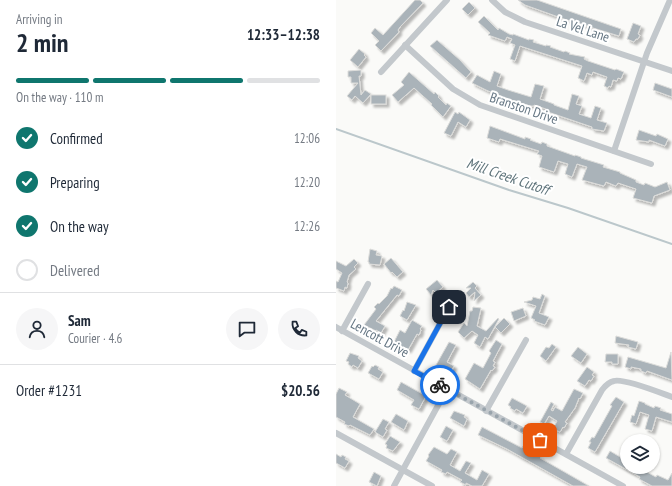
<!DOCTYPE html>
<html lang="en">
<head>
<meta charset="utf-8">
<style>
  body { margin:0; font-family:"PT Sans Narrow",sans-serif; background:#f6f6f7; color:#1f2937; height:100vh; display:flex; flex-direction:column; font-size:15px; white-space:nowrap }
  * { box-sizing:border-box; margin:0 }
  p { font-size:13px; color:#747a83 }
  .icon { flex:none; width:22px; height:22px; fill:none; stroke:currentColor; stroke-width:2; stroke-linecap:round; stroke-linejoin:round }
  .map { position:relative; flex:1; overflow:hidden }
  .details { display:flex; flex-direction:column; background:#fff; width:336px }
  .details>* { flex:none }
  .fabs { position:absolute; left:284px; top:434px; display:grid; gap:8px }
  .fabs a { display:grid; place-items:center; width:40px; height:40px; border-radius:50%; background:#fff; box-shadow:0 1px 3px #0004; font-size:20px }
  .pin { position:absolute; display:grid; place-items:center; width:34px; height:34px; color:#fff; margin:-17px; border-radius:8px; box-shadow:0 2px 6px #0006 }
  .courier { position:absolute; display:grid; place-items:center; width:40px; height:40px; margin:-20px; border:3px solid #1a73e8; border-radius:50%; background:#fff; color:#222; box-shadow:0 1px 5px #0007 }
  .overview em { font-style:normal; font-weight:800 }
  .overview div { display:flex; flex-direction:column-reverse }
  .overview { display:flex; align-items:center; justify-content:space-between; height:68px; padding:0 16px }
  h1 { font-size:26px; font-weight:800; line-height:30px }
  .bar { display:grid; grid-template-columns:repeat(4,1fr); gap:6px 4px; align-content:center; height:48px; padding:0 16px }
  .bar i { height:5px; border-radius:3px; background:#e0e1e3 }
  .bar .on { background:#0f766e }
  .bar p { grid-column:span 4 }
  .line { display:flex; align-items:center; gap:10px; padding:0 16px; border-top:1px solid #e0e1e3 }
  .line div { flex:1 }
  .round { display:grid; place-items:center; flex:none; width:42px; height:42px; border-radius:21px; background:#f6f6f7 }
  ol { padding:0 16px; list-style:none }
  li { display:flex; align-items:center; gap:12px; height:44px }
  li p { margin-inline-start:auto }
  li .icon { padding:4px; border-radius:50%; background:#0f766e; color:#fff; stroke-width:4 }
  li:last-child { color:#747a83 }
  li i { width:22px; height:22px; border:2px solid #e0e1e3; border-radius:50% }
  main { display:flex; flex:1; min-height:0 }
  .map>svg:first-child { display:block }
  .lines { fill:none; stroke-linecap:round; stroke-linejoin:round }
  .stream { stroke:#bbc7cb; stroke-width:2 }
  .building { fill:#aab3b9; stroke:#dcdcda; filter:url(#shadow) }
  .minor { stroke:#c3c8cc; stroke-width:6 }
  .done { stroke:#99a4ac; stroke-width:4; stroke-dasharray:0 7.2 }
  .route { stroke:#1a73e8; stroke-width:5 }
  .labels { text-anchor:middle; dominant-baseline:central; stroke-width:4; stroke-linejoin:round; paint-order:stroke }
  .street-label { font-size:14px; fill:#657683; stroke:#fff }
  .water-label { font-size:15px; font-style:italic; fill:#60757c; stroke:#fff }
</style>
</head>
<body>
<main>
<section class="details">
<div class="overview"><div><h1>2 min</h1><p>Arriving in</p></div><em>12:33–12:38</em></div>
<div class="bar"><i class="on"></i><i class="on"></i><i class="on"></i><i></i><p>On the way · 110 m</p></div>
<ol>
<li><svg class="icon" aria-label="check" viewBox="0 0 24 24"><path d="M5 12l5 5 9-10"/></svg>Confirmed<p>12:06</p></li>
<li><svg class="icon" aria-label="check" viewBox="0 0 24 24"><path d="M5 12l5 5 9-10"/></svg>Preparing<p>12:20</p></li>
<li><svg class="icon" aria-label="check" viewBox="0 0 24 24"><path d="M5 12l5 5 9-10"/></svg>On the way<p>12:26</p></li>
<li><i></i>Delivered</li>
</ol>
<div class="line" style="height:72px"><a class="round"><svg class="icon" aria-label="person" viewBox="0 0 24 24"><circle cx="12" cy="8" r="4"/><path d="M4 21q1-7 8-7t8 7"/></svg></a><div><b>Sam</b><p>Courier · 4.6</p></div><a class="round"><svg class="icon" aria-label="chat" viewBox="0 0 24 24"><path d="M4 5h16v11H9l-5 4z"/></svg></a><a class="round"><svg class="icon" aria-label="phone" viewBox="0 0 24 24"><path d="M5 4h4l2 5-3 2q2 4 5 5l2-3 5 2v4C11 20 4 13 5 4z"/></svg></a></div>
<div class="line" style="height:52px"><div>Order #1231</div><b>$20.56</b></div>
</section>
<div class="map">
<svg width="336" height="486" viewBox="0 0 336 486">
  <defs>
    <filter id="shadow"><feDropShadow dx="3" dy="3" stdDeviation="1" flood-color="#0004"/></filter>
  </defs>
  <rect width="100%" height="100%" fill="#fafaf8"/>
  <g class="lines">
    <path class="stream" d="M0 129 173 190 232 208 336 244"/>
  </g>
  <g class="building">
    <path d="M79 0H84L87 3 64 27 62 30 63 32 45 51 39 45 43 41 35 33 39 28 47 35Z"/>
    <path d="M182 0H201L285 29 283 36 228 19 189 5Z"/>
    <path d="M133 2 139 8 132 15 126 9Z"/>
    <path d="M148 16 162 30 163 28 173 34 177 35V34L193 40V39L198 40 197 42 210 46V45L215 46 214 47 228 52 229 51 234 53 233 54 249 57 248 59 252 61 279 70 280 69 288 72 285 79 282 78 281 81 277 80 275 87 273 86 272 88 268 86 271 77 257 72 256 75 251 73 248 81 242 78 246 66 184 46 179 61 174 59 179 45 174 43 176 39 171 37 169 41 152 35 154 33 142 22Z"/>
    <path d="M297 23 305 26 302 34 304 35 302 39H300L298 42 291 39Z"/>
    <path d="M101 40 124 60 135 72 130 78 94 46Z"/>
    <path d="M23 49 29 54 28 55 30 57 22 67 14 60Z"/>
    <path d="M25 70V76H23L25 95 29 90 35 94 27 103 19 96 16 100 11 96 22 83H15V77H12V71Z"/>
    <path d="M158 71 165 74 161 86 172 90 195 97 199 84 208 86 204 99 218 104V105L232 110 236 94 243 96 240 104 246 106 243 114 255 118 259 106 265 108 261 120 271 123 268 131 256 129V127L209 111 210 109 198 105V106H194L169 98 150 90 136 83 141 75 154 82Z"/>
    <path d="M73 72 98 94 99 92 103 96 102 97 110 105 111 103 115 106 107 117 95 105 96 104 78 88 62 102 56 95 68 85 65 82Z"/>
    <path d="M319 83 336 89V97L317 90Z"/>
    <rect x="35" y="95" width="15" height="9"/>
    <path d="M119 112 122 114 123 112 134 120 130 127 122 122 115 136 108 133Z"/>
    <path d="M154 126 189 139V137L195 139 194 140 205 144 206 142 211 144V146L239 156V155L245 157V158L268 165 267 167 284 172V173L300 180V182L308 185 309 183 319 187 331 182 334 190 318 196 316 203 297 198 300 189 282 183 280 186 270 182 268 186 246 180 251 167 241 164 236 177 229 174 232 164 222 161 218 172 203 167 206 156 201 154 203 151 164 139 163 142 151 138Z"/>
    <path d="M303 130 320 136 321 134 332 139 329 146 313 140V142L300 140Z"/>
    <path d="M34 249 41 251 40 255 46 256 44 265 33 264V262H32Z"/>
    <path d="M55 258 67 272 61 277 56 272 55 273 48 264Z"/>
    <path d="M18 259 22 263 18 267 20 269 13 275 11 282 12 283 11 288 9 287 8 291 0 288V281L2 282 6 273 0 269V261L10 266Z"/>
    <path d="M101 280 107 287 100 293 97 290 95 295 90 289Z"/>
    <path d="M137 282 141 286 139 288 145 295 138 301 139 292 133 297 130 293 135 288H130Z"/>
    <path d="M58 286 66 290 63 296 61 295 40 321 49 326 45 333 40 330V331L28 325 40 309 38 307 42 303 43 304 51 296 55 288 56 289Z"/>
    <path d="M206 294 209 296 203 313 213 317 209 325 198 321 199 320 195 318 200 306 188 302 196 300 197 297 204 299Z"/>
    <path d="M71 302 80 305 71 320 64 316 67 310 68 311Z"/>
    <path d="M137 307 145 308 141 326 150 331 162 318 163 319 152 339 149 337 144 347 138 343 142 335 136 331 128 338 122 332 128 323 131 326 134 311H136Z"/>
    <path d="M187 308 190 316 178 321 175 312Z"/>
    <path d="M168 318 174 324 165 333 159 327Z"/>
    <path d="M76 320 86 326 84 329 85 330 83 335 81 334 72 350 67 347 66 348 61 346 62 344 58 342 64 330 69 333Z"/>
    <path d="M280 336 302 342 300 349 292 347 293 345 279 343Z"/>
    <path d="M160 340 166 344 157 361 159 362 157 366 159 367 156 371 155 370 144 389 129 379 138 363 147 368 155 353 153 351Z"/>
    <path d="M113 342 120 345 111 362 118 366 114 373 102 368 103 367 100 365Z"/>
    <path d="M216 344 220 347 210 361 204 356 210 347 213 348Z"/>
    <path d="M242 347 251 354 245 363 235 356Z"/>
    <path d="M335 352 336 380 311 371 310 373 305 371V369L295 367V369L289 367 292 357 330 368Z"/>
    <path d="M14 353 23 356 22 358 26 361 22 368 17 365 16 367 12 364 13 362 10 361Z"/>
    <path d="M270 354H282V364H276V362H269Z"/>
    <path d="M39 365 43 367 42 369 47 372 43 379 32 373 36 366 37 367Z"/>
    <path d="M251 367 258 372 256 375 258 376 255 381 253 380 249 386 241 381Z"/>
    <path d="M65 382 90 396 83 409 75 405 78 400 61 390Z"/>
    <path d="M3 388 11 392 9 395 24 404 17 417 38 429 34 435 14 425 13 426 8 424 9 422 0 417V394Z"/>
    <path d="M238 389 247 393 244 399 243 398 239 408 229 422 231 423 228 428 227 427 224 432 217 429 221 421 213 416 208 424 204 422 215 402 218 404 215 410 217 411 219 407 226 411Z"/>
    <path d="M280 397 288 402 259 452 252 448 255 442H253L256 437 258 438 276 406 274 405Z"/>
    <path d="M176 398 191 406 187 413 180 409 179 411 174 408 175 407 172 405Z"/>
    <path d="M303 401 309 403V404L318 408 319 406 325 408 324 410 336 414V422L320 417 316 431 309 429 313 415 304 412 300 424 294 422 296 415 298 416Z"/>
    <path d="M118 411 129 415 128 417 131 419 128 426 114 418Z"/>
    <path d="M60 414 72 421 68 430 55 422Z"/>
    <path d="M47 419 53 422 49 429 51 430 47 437 39 432Z"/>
    <path d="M110 426 117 430 111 441 104 437Z"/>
    <path d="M146 427 186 448 187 446 191 449V451L200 456 201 455 205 457 204 458 253 486H237L171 449 142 435Z"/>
    <path d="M54 436 64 442 57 451 50 448 51 445 49 444Z"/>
    <path d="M98 447 111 454 115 449 121 452 114 465 124 471 130 461 135 463 129 473 141 480 146 470 153 474 146 486H136L130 483V485L124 482 126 480 111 472 110 474 105 472 106 470 90 461 93 456 92 455Z"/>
    <path d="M274 451 291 461V467H302L318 476 320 477 321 475 332 480 336 473V486H316L303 479 304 477 270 458Z"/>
    <path d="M0 454 5 457 6 455 10 457 9 459 13 461 9 468 0 463Z"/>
    <path d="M38 472 45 476 41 486 33 482Z"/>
  </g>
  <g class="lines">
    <g class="minor">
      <path d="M156 0 169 12 189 22 336 71"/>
      <path d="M69 45 117 89 144 105 315 164"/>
      <path d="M45 72 111 0"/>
      <path d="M278 151 311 53 334 0"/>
      <path d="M0 327 287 486"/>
      <path d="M6 331 32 284"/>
      <path d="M78 371 113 307"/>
      <path d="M150 411 190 340"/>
      <path d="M0 433 96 486"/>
      <path d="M230 454 266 390C269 386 273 382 278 381 288 378 325 393 336 397"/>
      <path d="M58 486 111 389"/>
    </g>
  </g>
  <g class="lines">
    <path class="done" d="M104 385 204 440"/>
    <path class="route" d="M104 385 78 371 113 307"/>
  </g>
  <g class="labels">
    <g class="street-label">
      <text transform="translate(247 29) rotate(18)">La Vel Lane</text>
      <text transform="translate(188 108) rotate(19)">Branston Drive</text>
      <text transform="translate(44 338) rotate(29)">Lencott Drive</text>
    </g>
    <g class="water-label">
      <text transform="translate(172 176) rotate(19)">Mill Creek Cutoff</text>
    </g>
  </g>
</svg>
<div class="fabs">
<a><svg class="icon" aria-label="layers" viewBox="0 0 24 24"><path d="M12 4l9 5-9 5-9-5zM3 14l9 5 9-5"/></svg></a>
</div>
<div class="pin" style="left:204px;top:440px;background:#ea580c"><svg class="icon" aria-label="bag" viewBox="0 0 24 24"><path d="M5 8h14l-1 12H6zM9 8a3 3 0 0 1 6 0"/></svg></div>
<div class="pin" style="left:113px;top:307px;background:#1f2937"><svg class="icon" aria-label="home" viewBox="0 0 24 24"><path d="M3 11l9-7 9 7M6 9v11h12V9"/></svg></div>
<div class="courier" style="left:104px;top:385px"><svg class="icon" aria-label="bike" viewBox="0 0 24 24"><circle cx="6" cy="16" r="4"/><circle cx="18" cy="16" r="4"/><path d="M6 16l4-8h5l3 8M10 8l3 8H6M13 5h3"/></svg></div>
</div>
</main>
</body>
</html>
